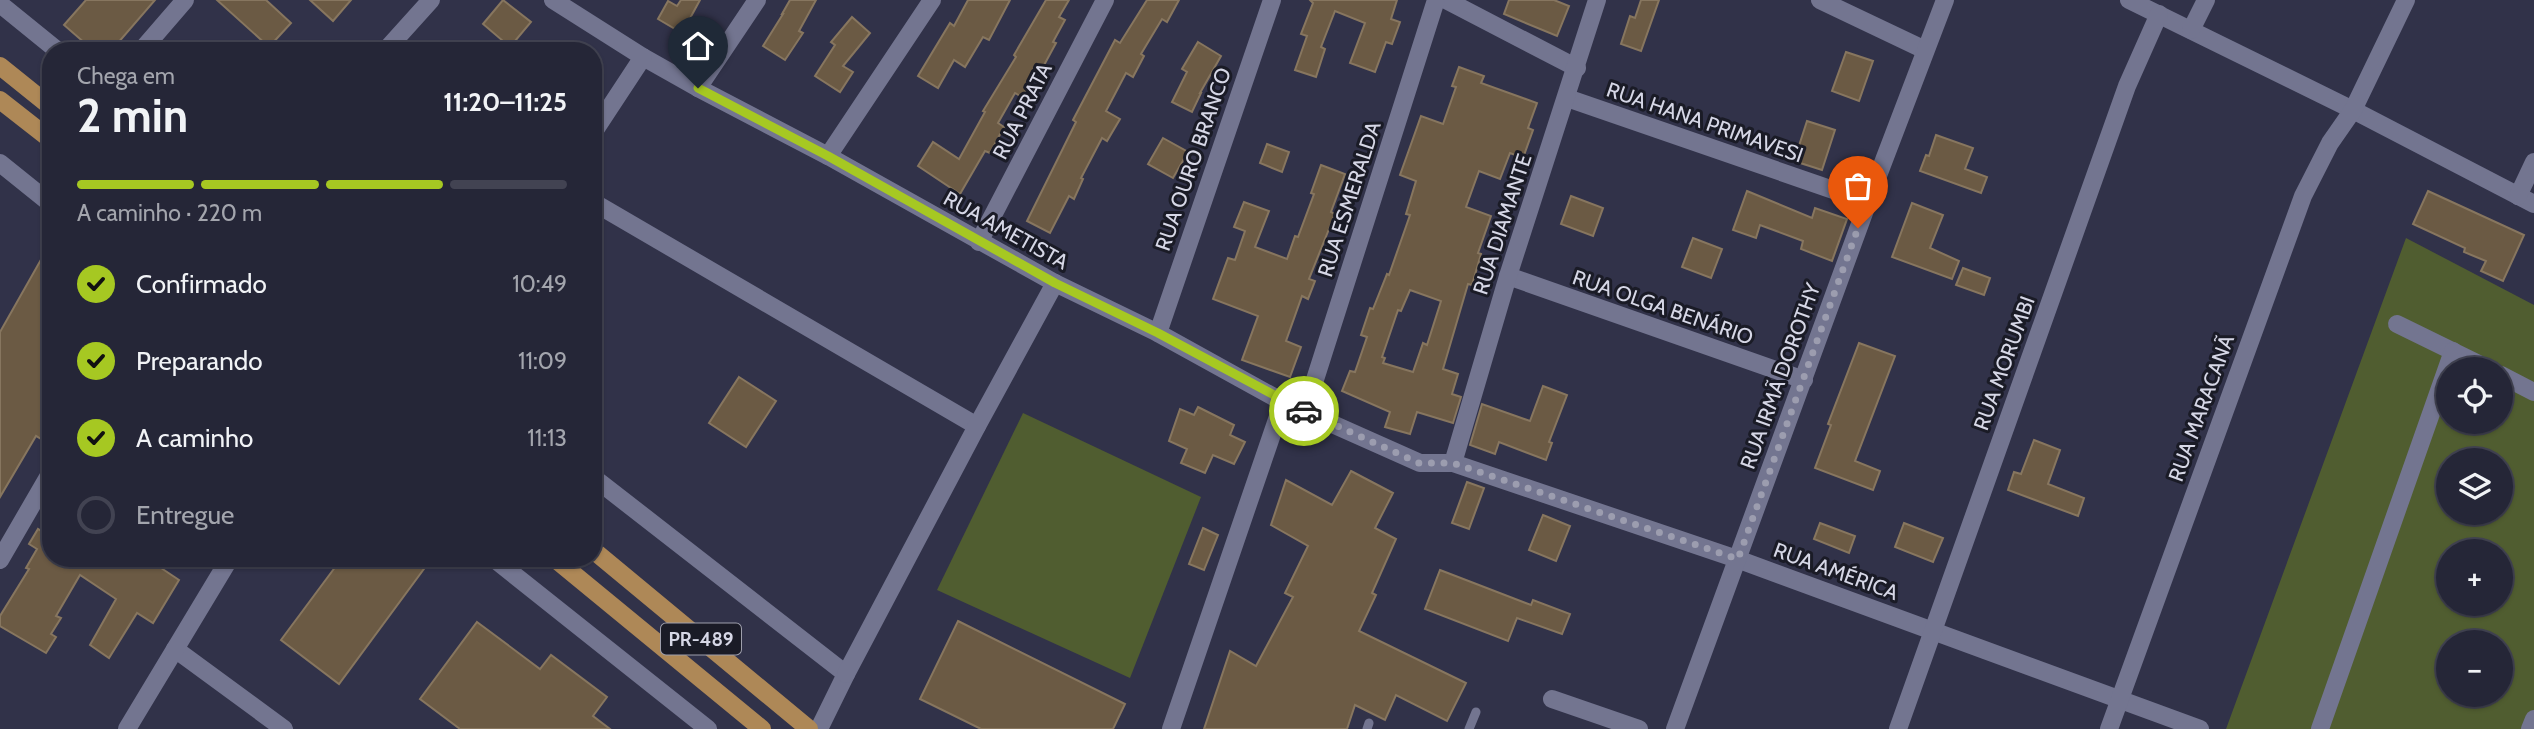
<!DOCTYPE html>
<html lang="pt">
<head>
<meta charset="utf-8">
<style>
  body { margin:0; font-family:Cabin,sans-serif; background:#313242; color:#f1f3f6; height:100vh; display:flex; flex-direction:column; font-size:26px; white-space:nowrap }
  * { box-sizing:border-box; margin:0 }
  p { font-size:23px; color:#a3a5ad }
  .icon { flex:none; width:38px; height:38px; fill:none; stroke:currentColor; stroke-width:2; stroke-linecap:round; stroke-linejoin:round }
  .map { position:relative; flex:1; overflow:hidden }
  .panel { position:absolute; left:42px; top:42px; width:560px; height:525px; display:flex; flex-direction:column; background:#252637; border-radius:28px; box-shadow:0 2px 5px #0004,0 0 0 2px #424352 }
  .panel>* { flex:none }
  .buttons { position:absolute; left:2436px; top:357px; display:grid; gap:14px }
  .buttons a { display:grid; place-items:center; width:77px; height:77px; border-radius:50%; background:#252637; box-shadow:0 2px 5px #0004,0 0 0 2px #424352; font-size:35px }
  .pin { position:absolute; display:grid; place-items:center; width:60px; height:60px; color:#fff; margin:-72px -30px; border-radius:50% 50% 50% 0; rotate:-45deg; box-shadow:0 0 7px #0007 }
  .pin .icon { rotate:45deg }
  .courier { position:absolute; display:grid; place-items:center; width:70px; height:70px; margin:-35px; border:5px solid #a6c822; border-radius:50%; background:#fff; color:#222; box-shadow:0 2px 9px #0007 }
  .summary em { font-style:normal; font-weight:700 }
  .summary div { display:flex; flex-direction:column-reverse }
  .summary { display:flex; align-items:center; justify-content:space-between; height:119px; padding:0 35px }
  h1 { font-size:46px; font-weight:700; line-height:52px }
  .bar { display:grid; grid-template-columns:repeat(4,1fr); gap:10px 7px; align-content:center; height:84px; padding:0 35px }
  .bar i { height:9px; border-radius:5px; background:#424352 }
  .bar .on { background:#a6c822 }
  .bar p { grid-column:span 4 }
  ol { padding:0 35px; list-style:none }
  li { display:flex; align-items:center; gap:21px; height:77px }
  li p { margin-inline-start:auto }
  li .icon { padding:7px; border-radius:50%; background:#a6c822; color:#111; stroke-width:4 }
  li:last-child { color:#a3a5ad }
  li i { width:38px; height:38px; border:4px solid #424352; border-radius:50% }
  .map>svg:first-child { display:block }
  .green { fill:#505d30; fill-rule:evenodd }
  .building { fill:#6b5a44; stroke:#87765f; stroke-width:2; fill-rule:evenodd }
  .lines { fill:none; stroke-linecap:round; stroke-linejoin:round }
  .service { stroke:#737590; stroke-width:9 }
  .minor { stroke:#737590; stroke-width:18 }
  .primary { stroke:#ae8857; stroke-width:18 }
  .done { stroke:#9c9daf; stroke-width:7; stroke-dasharray:0 12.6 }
  .route { stroke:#a6c822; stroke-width:9 }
  .labels { text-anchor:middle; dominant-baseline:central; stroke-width:6; stroke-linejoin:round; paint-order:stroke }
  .shield { fill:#1a1b26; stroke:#9e9fac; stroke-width:2 }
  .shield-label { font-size:19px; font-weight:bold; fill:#d6d7e6 }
  .street-label { font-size:21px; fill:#d6d7e6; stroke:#1a1b26 }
</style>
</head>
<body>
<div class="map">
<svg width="2534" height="729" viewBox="0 0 2534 729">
  <rect width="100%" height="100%" fill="#313249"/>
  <g class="green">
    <path d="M2406 238 2534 305V729H2226ZM2448 369H2501V422H2448ZM2448 460H2501V513H2448ZM2448 551H2501V604H2448ZM2448 642H2501V695H2448Z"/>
    <path d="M1023 413 1201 497 1130 678 937 590Z"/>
  </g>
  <g class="building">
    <path d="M86 0H155L111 51H94L64 25Z"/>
    <path d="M217 0H266L291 23 269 47Z"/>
    <path d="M310 0H351L333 21Z"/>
    <path d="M503 0 531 22 510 47 483 24Z"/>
    <path d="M681 0H700L682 33 658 19 668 1 677 6Z"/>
    <path d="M790 0H816L799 31 803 33 785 60 763 46 783 14H782Z"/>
    <path d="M968 0H1010L989 40 983 37 965 67 954 60 938 88 918 76 950 23 954 26Z"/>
    <path d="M1046 0H1069L1059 17 1065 20 1053 42 1056 43 1043 67 1040 66 1022 97 1015 93 998 123 1004 127 990 153 985 151 960 194 918 166 933 142 959 159 985 112 983 111 1016 57 1014 55Z"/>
    <path d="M1147 0H1179L1167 22 1162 19 1141 54 1144 56 1133 77 1126 73 1106 111 1120 119 1107 141 1102 138 1081 178 1083 179 1074 199 1069 196 1050 233 1027 221 1076 122 1073 120 1115 40 1120 43Z"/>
    <path d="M1310 0H1397L1391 19 1400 22 1392 44 1386 42 1375 72 1350 63 1365 23 1335 11 1321 47 1325 49 1316 77 1295 70 1307 36 1301 34 1313 3Z"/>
    <path d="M1509 0H1554L1569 6 1557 36 1504 14Z"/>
    <path d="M1641 0H1659L1641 51 1621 44 1630 16 1635 18Z"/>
    <path d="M852 17 870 33 843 66 853 72 840 92 815 76 835 45 831 42Z"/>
    <path d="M1198 42 1221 56 1200 93H1201L1192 112 1172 102 1187 72 1182 69Z"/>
    <path d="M1846 52 1873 61 1859 101 1832 91Z"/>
    <path d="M1459 67 1484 76 1481 83 1537 103 1528 128 1533 130 1523 158 1510 153 1500 179 1479 171 1466 207 1491 216 1478 253 1481 254 1472 285 1468 284 1443 369 1458 374 1452 394 1461 397 1453 423 1417 412 1410 434 1385 427 1390 412 1342 391 1350 371 1355 372 1367 337 1361 335 1370 308 1373 309 1387 274 1389 275 1410 215 1406 214 1416 181 1400 175 1410 147 1421 116 1443 124 1456 87 1452 86ZM1410 290 1441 301 1427 345 1423 343 1413 372 1383 363 1385 358 1382 357 1398 310 1401 311Z"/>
    <path d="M1807 121 1835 130 1822 170 1794 161Z"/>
    <path d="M1936 135 1973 148 1965 169 1987 177 1981 193 1920 171 1926 155 1929 156Z"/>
    <path d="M1163 138 1188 152 1173 178 1148 164Z"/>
    <path d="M1267 144 1289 152 1282 172 1260 163Z"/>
    <path d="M1321 165 1345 174 1331 212 1335 214 1309 279 1315 281 1308 299 1302 296 1286 341 1301 347 1290 377 1242 360 1258 316 1213 299 1228 258 1235 260 1245 231 1234 227 1244 202 1269 211 1255 247 1287 259 1295 236 1298 237 1314 194 1311 193Z"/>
    <path d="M1747 191 1812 218 1815 208 1847 219 1832 261 1801 249 1803 241 1760 225 1756 238 1733 230Z"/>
    <path d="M2428 191 2524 235 2503 281 2481 271 2486 261 2464 252 2465 248 2413 224Z"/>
    <path d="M1571 196 1603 208 1593 236 1561 224Z"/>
    <path d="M1912 203 1943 215 1930 248 1959 261 1952 279 1892 257Z"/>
    <path d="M1693 238 1722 249 1711 278 1682 267Z"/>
    <path d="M51 242V445L36 436 0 497V332Z"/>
    <path d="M1963 268 1990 278 1984 295 1956 285Z"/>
    <path d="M1859 343 1895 356 1855 461 1880 471 1873 490 1815 468 1831 425 1828 424Z"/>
    <path d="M739 377 776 401 746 447 709 423Z"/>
    <path d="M1543 386 1567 395 1549 442 1552 443 1546 460 1499 442 1495 454 1470 445 1482 404 1530 421Z"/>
    <path d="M1198 407 1234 425 1230 435 1245 442 1234 464 1213 455 1205 473 1181 463 1187 449 1169 441 1180 409 1194 415Z"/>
    <path d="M2034 440 2060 450 2048 484 2084 498 2078 516 2008 490 2014 472 2021 474Z"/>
    <path d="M1351 471 1393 493 1375 528 1396 539 1372 593 1376 595 1359 631 1466 683 1447 721 1396 695 1385 720 1355 705 1347 729H1204L1230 651 1256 666 1293 597 1285 593 1308 546 1271 525 1286 480 1332 505Z"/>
    <path d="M1467 482 1484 488 1469 529 1452 523Z"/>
    <path d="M1543 515 1570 526 1556 561 1529 550Z"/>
    <path d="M1820 523 1855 536 1849 553 1814 539Z"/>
    <path d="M1904 523 1943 538 1933 562 1895 547Z"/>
    <path d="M51 526V558H146L179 580 153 623 137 613 109 658 90 645 116 599 80 575 56 616 61 618 51 634 56 637 46 653 0 626V616L29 569 26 568 37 549 29 544 38 529 46 534Z"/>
    <path d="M1203 528 1218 535 1204 570 1189 564Z"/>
    <path d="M342 558H432L339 684 281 640Z"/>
    <path d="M1440 570 1531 605 1533 600 1570 614 1562 634 1517 618 1508 641 1425 609Z"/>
    <path d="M958 621 1125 704 1113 729H981L920 699Z"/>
    <path d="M477 622 540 669 551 655 607 697 593 716 610 729H460L420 699Z"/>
  </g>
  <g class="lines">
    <g class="service">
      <path d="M1367 729 1369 723"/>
      <path d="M1469 729 1476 712"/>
    </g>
    <g class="minor">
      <path d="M553 0 643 57 698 88 828 156 1055 283 1158 333 1283 402 1420 463H1453L1737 559 2200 729"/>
      <path d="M1446 0 1577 68"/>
      <path d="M1820 0 1925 50"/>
      <path d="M2129 0 2353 110 2534 204"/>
      <path d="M0 4 58 51"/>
      <path d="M2191 30 2206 0"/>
      <path d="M141 51 185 0"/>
      <path d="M385 51 431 0"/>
      <path d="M698 88 757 0"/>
      <path d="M1567 98 1868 202"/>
      <path d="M593 133 643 57"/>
      <path d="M828 156 932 0"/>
      <path d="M0 163 51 204"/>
      <path d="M2518 196 2534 162"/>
      <path d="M593 202 977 426"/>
      <path d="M979 242 1105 0"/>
      <path d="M1508 276 1804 380"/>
      <path d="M2397 324 2489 369"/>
      <path d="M1158 333 1272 0"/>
      <path d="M2501 375 2534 392"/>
      <path d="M1305 411 1436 0"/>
      <path d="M1453 463 1508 276 1597 0"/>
      <path d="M593 477 846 674 819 729"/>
      <path d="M493 558 708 729"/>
      <path d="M0 560 51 472"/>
      <path d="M175 649 284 729"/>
      <path d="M846 674 977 426 1055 283"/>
      <path d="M1552 699 1639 729"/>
      <path d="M127 729 230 558"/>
      <path d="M1171 729 1283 402"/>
      <path d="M1675 729 1868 202 1945 0"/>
      <path d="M1898 729 2127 86 2159 14"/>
      <path d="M2109 729 2303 196 2330 143 2353 110 2406 0"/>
      <path d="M2320 729 2453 351"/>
      <path d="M2530 729 2534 719"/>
    </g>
    <g class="primary">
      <path d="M0 66 51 107"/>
      <path d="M0 100 51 140"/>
      <path d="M593 550 809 729"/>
      <path d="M554 558 762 729"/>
    </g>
  </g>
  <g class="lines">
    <path class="done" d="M1304 411 1419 463H1453L1738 559 1858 228"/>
    <path class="route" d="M698 88 828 156 1055 283 1158 333 1304 411"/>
  </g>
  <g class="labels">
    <rect class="shield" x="661" y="623.5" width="80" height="31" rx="5"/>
    <g class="shield-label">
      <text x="701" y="639">PR-489</text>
    </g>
    <g class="street-label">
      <text transform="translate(1022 111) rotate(-63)">RUA PRATA</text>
      <text transform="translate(1705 122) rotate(19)">RUA HANA PRIMAVESI</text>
      <text transform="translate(1193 159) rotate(-71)">RUA OURO BRANCO</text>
      <text transform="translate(1349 199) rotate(-72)">RUA ESMERALDA</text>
      <text transform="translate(1502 224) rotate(-72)">RUA DIAMANTE</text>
      <text transform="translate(1006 230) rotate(29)">RUA AMETISTA</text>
      <text transform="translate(1663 307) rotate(19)">RUA OLGA BENÁRIO</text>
      <text transform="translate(2004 363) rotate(-70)">RUA MORUMBI</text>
      <text transform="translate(1780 376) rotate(-70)">RUA IRMÃ DOROTHY</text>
      <text transform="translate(2201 408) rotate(-70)">RUA MARACANÃ</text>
      <text transform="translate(1836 571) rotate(20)">RUA AMÉRICA</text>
    </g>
  </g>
</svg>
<div class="buttons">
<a><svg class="icon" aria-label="locate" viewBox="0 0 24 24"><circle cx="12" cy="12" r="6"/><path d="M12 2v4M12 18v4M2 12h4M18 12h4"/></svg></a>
<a><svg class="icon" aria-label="layers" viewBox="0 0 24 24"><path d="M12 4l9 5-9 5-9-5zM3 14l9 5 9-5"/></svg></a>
<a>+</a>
<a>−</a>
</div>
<div class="pin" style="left:1858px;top:228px;background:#ea580c"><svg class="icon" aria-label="bag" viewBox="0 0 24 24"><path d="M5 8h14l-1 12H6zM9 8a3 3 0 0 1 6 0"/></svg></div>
<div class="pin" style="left:698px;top:88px;background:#1f2937"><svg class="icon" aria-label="home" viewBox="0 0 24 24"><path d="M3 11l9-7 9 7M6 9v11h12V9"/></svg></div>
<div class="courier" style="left:1304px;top:411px"><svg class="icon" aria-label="car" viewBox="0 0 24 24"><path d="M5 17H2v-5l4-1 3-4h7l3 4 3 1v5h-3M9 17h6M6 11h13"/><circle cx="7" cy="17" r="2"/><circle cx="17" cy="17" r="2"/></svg></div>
<section class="panel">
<div class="summary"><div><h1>2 min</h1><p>Chega em</p></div><em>11:20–11:25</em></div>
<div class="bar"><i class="on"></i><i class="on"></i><i class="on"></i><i></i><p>A caminho · 220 m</p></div>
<ol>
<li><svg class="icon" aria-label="check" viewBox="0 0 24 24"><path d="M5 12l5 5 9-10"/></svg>Confirmado<p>10:49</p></li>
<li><svg class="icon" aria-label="check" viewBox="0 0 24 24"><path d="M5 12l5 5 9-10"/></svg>Preparando<p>11:09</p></li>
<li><svg class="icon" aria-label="check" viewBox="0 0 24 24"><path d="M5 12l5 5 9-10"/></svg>A caminho<p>11:13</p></li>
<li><i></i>Entregue</li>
</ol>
</section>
</div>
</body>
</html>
